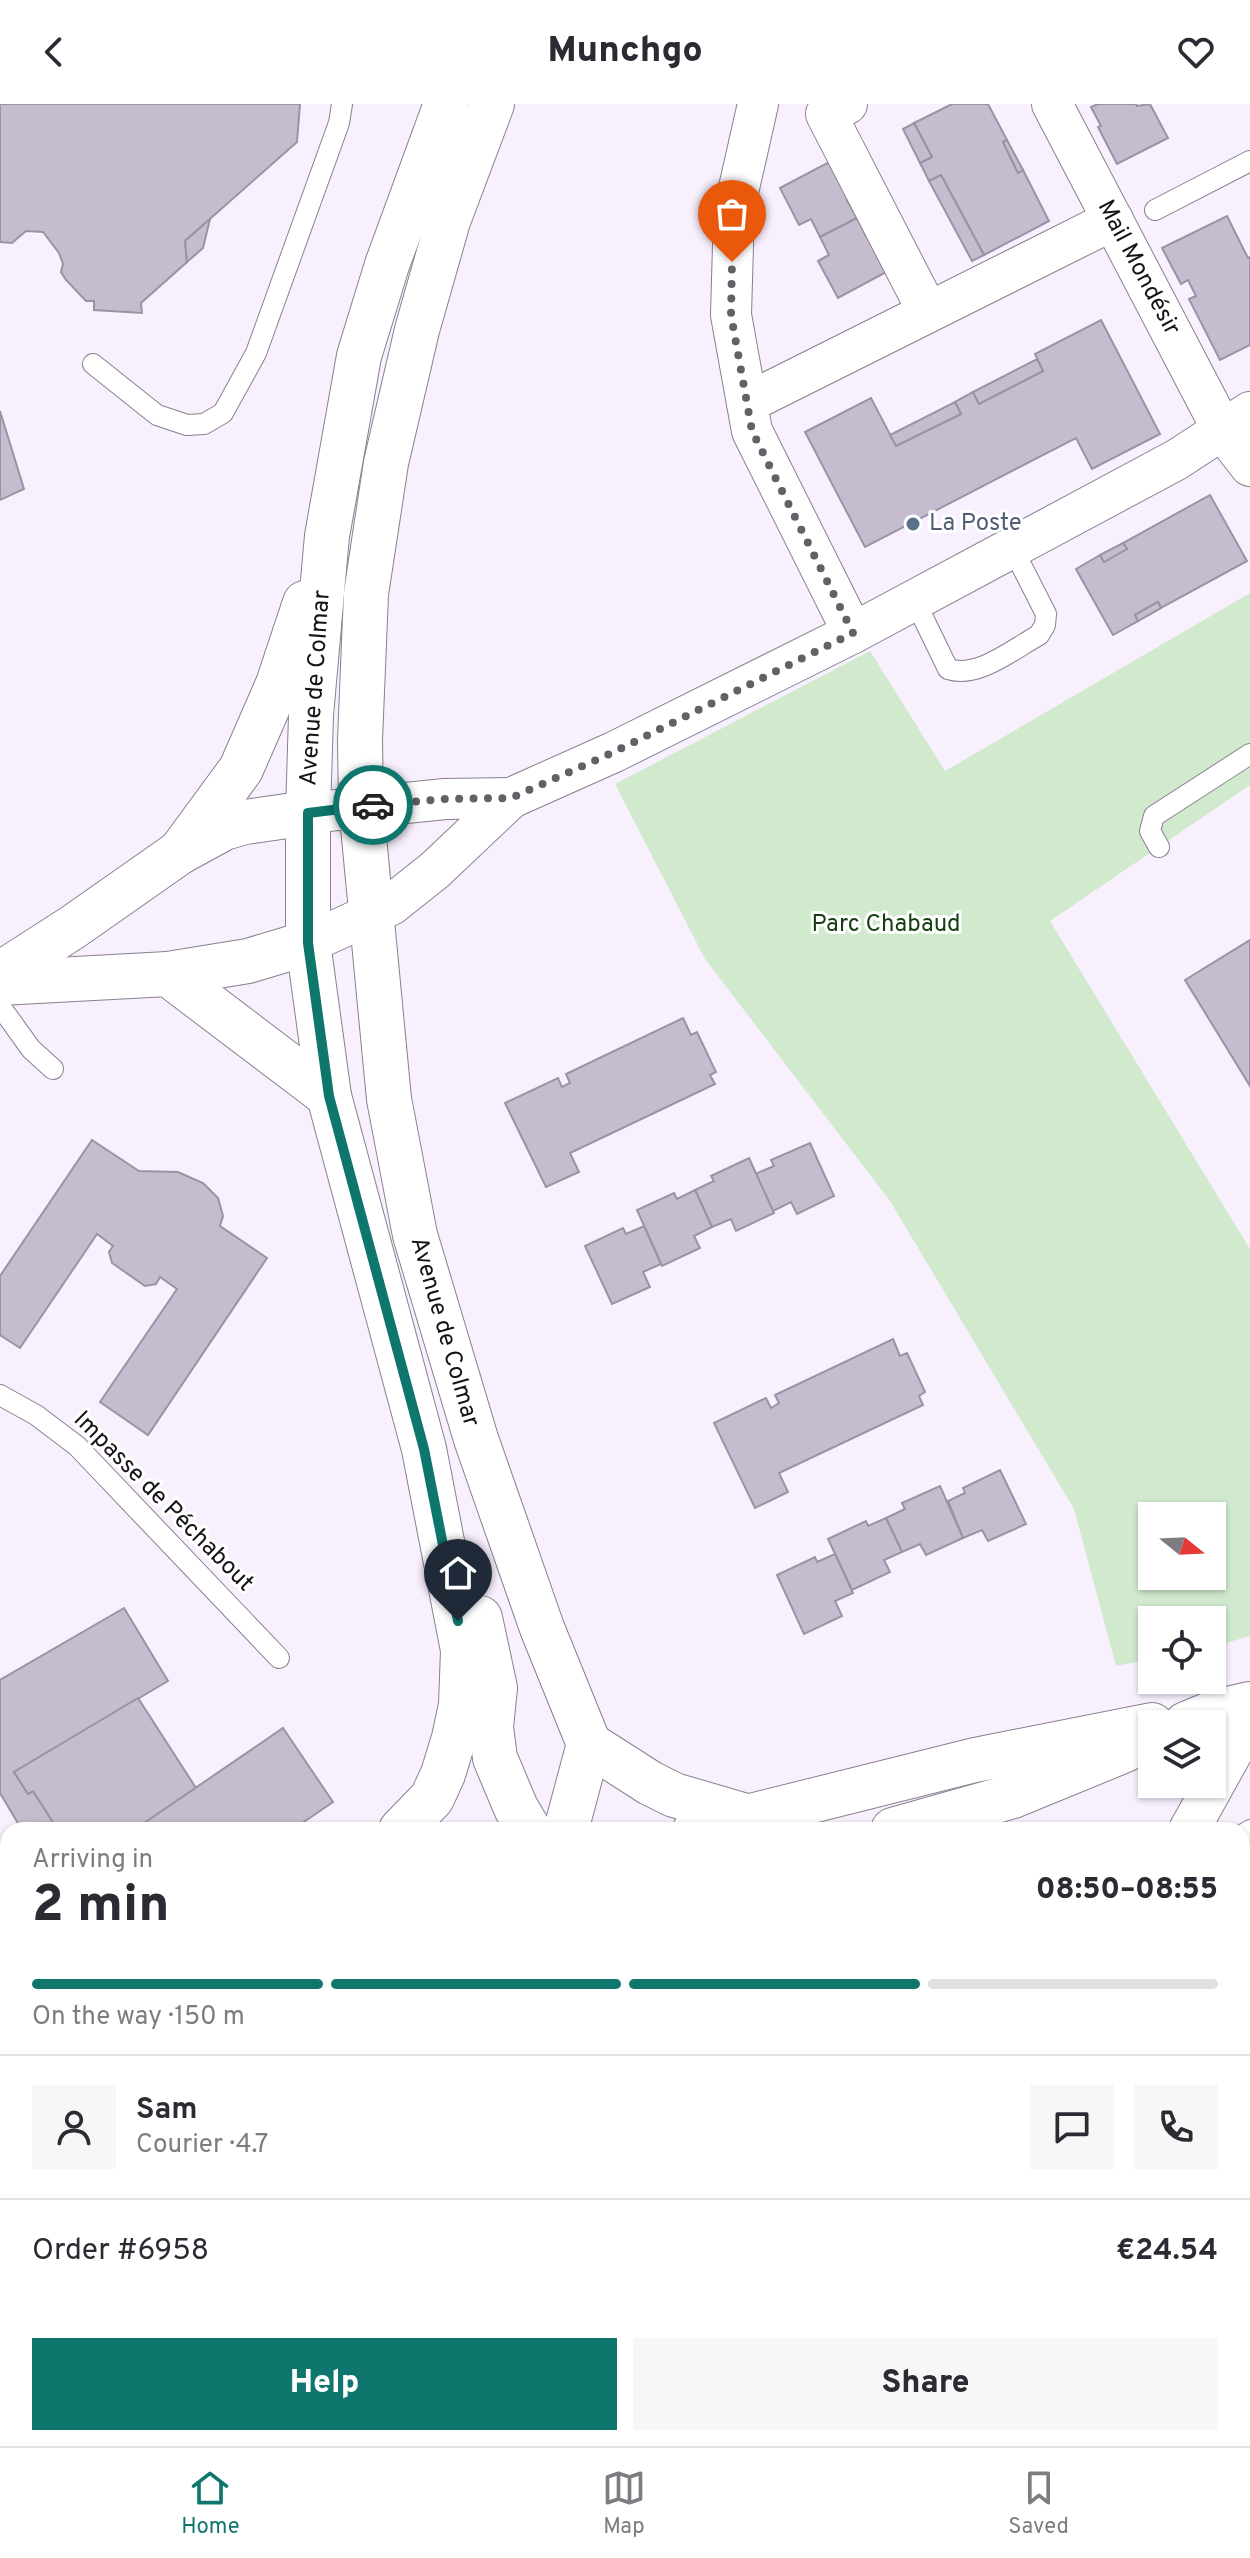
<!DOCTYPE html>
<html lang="en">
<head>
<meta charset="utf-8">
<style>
  body { margin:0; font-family:Overpass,sans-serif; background:#f7f7f7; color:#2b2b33; height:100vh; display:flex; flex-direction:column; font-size:30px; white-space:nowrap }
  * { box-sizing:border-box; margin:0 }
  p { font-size:26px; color:#7c7c81 }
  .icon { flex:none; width:44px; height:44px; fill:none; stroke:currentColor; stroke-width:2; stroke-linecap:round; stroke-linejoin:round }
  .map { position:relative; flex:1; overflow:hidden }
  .drawer { position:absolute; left:0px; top:1718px; width:1250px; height:624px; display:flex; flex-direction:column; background:#fff; border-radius:24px 24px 0 0; box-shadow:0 2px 6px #0004 }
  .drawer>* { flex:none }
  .needle { width:52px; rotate:108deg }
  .controls { position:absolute; left:1138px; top:1398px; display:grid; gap:16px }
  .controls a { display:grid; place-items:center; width:88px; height:88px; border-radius:0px; background:#fff; box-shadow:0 2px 6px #0004; font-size:40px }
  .pin { position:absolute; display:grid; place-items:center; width:68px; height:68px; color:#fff; margin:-82px -34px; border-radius:50% 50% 50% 0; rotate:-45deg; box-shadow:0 0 8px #0007 }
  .pin .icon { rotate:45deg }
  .courier { position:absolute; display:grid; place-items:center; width:80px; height:80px; margin:-40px; border:6px solid #0f766e; border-radius:50%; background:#fff; color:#222; box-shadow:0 2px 10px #0007 }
  .overview em { font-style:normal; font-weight:800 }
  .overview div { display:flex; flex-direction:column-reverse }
  .overview { display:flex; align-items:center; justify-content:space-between; height:136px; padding:0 32px }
  h1 { font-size:52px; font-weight:800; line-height:60px }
  .bar { display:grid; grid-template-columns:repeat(4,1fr); gap:12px 8px; align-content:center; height:96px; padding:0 32px }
  .bar i { height:10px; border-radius:6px; background:#e1e1e2 }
  .bar .active { background:#0f766e }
  .bar p { grid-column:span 4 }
  .line { display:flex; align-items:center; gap:20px; padding:0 32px; border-top:2px solid #e1e1e2 }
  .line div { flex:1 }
  .round { display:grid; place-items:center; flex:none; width:84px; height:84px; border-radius:0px; background:#f7f7f7 }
  .primary-button { display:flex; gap:16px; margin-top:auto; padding:16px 32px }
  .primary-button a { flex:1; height:92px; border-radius:0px; background:#0f766e; color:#fff; font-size:32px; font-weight:800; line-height:92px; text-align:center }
  .primary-button a+a { background:#f7f7f7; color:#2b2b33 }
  header { display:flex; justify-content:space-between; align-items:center; height:104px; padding:0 32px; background:#fff; font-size:36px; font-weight:800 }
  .tab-bar { display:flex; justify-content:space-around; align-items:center; height:112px; border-top:2px solid #e1e1e2; background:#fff; font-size:22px; color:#7c7c81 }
  .tab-bar a { display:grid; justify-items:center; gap:4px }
  .tab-bar .active { color:#0f766e }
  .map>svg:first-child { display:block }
  .green { fill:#d1eace; fill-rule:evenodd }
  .building { fill:#c5bdcf; stroke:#9b93a5; stroke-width:2 }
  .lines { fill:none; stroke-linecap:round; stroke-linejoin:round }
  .lane-casing { stroke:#897f8f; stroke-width:22 }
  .street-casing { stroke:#897f8f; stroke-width:42 }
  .secondary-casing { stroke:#897f8f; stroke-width:46 }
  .primary-casing { stroke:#897f8f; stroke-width:46 }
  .lane { stroke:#fff; stroke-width:20 }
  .street { stroke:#fff; stroke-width:40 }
  .secondary { stroke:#fff; stroke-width:44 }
  .primary { stroke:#fff; stroke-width:44 }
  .done { stroke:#656068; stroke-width:8; stroke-dasharray:0 14.4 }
  .route { stroke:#0f766e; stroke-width:10 }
  .service-dot { fill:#5c6f8a; stroke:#fff; stroke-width:3 }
  .labels { text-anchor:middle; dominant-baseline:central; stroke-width:6; stroke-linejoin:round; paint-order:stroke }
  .street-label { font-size:24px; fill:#161218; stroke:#fff }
  .service-label { font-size:24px; fill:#4e5e75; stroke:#fff; text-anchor:start }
  .park-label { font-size:24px; fill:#143f10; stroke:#fff }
</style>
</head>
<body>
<header><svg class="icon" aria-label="back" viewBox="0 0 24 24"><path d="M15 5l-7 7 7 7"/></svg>Munchgo<svg class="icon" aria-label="heart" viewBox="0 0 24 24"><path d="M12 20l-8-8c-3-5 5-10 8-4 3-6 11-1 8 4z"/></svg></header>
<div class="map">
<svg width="1250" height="2342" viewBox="0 0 1250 2342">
  <rect width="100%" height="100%" fill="#f9f0fe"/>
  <path class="green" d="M1250 489V681L1050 817 1250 1145V1532L1212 1543V1516H1152V1555L1116 1562 1074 1405 890 1097 705 855 615 680 870 547 945 667ZM1152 1412H1212V1472H1152Z"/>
  <g class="building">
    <path d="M0 0H300L297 38 185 137 187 158 141 199 142 209 94 206V197H86L66 176 61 168 63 160 59 149 43 128 26 127 12 139 0 138Z"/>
    <path d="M952 0H988L1007 36 1003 38 1018 69 1023 66 1049 117 984 151 941 71 929 77 920 59 932 53 914 19Z"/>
    <path d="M1098 0H1136L1137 2 1150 0 1168 34 1117 60 1098 23 1101 22 1091 3Z"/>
    <path d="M914 19 932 53 920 59 903 25Z"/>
    <path d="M1007 36 1023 66 1018 69 1003 38Z"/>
    <path d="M831 57 850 95 847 96 857 114 820 133 811 115 799 121 780 84Z"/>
    <path d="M941 71 984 151 972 157 929 77Z"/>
    <path d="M1227 112 1248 154 1250 153V241L1220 256 1189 195 1196 192 1188 176 1181 180 1162 144Z"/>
    <path d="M857 114 866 132 869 131 888 167 838 194 818 157 829 151 820 133Z"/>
    <path d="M210 115 203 144 187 158 185 137Z"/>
    <path d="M1101 216 1160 330 1092 365 1076 334 865 443 805 328 871 294 896 342 961 310 955 298 973 288 979 300 1043 267 1035 250Z"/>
    <path d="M1037 255 1043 267 979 300 973 288Z"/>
    <path d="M955 298 961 310 896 342 890 331Z"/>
    <path d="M0 307 24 385 0 396Z"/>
    <path d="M1210 391 1247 457 1161 504 1158 498 1135 511 1138 517 1113 531 1076 465 1100 451 1104 458 1127 445 1123 439Z"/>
    <path d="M1123 439 1127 445 1104 458 1100 451Z"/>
    <path d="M1158 498 1161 504 1138 517 1135 511Z"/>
    <path d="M1250 836V982L1185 876Z"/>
    <path d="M683 914 691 931 697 928 716 968 710 971 715 980 570 1049 579 1068 546 1083 505 999 558 974 562 983 570 979 566 970Z"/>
    <path d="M92 1036 139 1067 178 1068 203 1079 218 1094 223 1112 220 1122 267 1154 148 1331 100 1298 177 1185 160 1173 156 1180 145 1182 112 1159 109 1148 113 1142 97 1130 20 1244 0 1231V1172Z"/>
    <path d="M810 1039 834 1092 797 1110 791 1098 773 1107 755 1070 774 1062 771 1056Z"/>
    <path d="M749 1054 774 1109 736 1127 731 1115 712 1123 695 1086 714 1077 711 1072Z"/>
    <path d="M695 1086 712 1123 694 1132 700 1144 662 1162 637 1106 674 1089 677 1095Z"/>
    <path d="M644 1122 661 1160 643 1168 650 1183 612 1200 585 1142 623 1124 626 1130Z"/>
    <path d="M893 1235 900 1252 907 1249 925 1288 919 1292 923 1301 779 1369 788 1388 755 1404 714 1319 766 1294 771 1304 779 1299 775 1291Z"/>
    <path d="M1000 1366 1026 1420 988 1437 982 1426 963 1434 948 1397 965 1389 963 1384Z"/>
    <path d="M940 1382 963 1434 926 1451 920 1440 902 1448 886 1414 905 1405 902 1399Z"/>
    <path d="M886 1414 902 1448 884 1456 890 1468 852 1486 828 1435 866 1417 868 1422Z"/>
    <path d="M835 1450 853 1489 835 1497 842 1512 804 1530 777 1471 815 1453 817 1458Z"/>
    <path d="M124 1504 168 1577 14 1668 28 1690 33 1687 58 1726H22L0 1689V1576Z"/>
    <path d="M138 1594 196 1684 134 1726H58L33 1687 28 1690 14 1668Z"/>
    <path d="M283 1624 333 1698 292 1726H134Z"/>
    <path d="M1250 2046V2067L1246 2070 1249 2075 1242 2080V2051Z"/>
    <path d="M661 2334H837L843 2342H650Z"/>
    <path d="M869 2334H898L886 2342H874Z"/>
    <path d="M1066 2334H1076L1080 2341 1090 2334H1106L1095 2342H1060L1058 2339Z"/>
  </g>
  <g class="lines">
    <defs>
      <g id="lane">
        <path d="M1155 106 1250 57"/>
        <path d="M93 260 157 311 187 321 204 320 223 309 256 249 339 19 342 0"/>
        <path d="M915 497 948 565C978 575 1013 545 1039 531L1045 521 1046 510 1013 445"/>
        <path d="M1159 743 1150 727 1154 712 1250 650"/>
        <path d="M0 902 31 945 53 965"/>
        <path d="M0 1291 36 1311 77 1342 279 1554"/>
        <path d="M1242 1731 1250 1726"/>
        <path d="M1133 2342 1146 2334"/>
      </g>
      <g id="street">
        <path d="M758 0 734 106 731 211 752 327 853 529"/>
        <path d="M847 0 826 10 928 208"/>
        <path d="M1052 0 1223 327 1250 362"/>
        <path d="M747 299 1113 116"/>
        <path d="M308 709 445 695 511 694"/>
        <path d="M308 839 391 801 435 766 511 694 614 648 853 529 1176 356 1250 308"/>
        <path d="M1189 1726 1250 1616"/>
        <path d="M1242 2158 1250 2154"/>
        <path d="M1242 2270 1250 2282"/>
        <path d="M303 2342 316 2334"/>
      </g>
      <g id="secondary">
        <path d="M0 870 73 823 180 748 224 724 245 718 308 709"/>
        <path d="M168 870 248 857 308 839"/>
        <path d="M0 879 168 870 329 992"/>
      </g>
      <g id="primary">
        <path d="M492 0 448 117 417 226 386 359 366 490 360 636 361 702 389 995 415 1131 476 1335 542 1524 589 1640"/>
        <path d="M180 748 241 665 278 580 305 499"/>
        <path d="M480 1514 495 1584 491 1623 495 1654 516 1704 529 1726"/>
        <path d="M1186 1620 1215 1608 1250 1600"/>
        <path d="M589 1640 650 1679 674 1691 746 1712"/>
        <path d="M401 1726 432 1694 443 1670 454 1634 461 1601 463 1546 424 1345 329 992 308 839V709L311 611 327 432 359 252 387 161 446 0"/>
        <path d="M566 1726 589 1640"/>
        <path d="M695 1726 975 1656 1152 1621"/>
        <path d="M893 1726 1013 1692 1125 1646"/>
        <path d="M0 1968 8 1965"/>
        <path d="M0 2034 8 2029"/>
      </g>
    </defs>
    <use href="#lane" class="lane-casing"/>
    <use href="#street" class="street-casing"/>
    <use href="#secondary" class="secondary-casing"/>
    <use href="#primary" class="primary-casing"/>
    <use href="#lane" class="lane"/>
    <use href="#street" class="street"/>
    <use href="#secondary" class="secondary"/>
    <use href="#primary" class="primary"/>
  </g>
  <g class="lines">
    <path class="done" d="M373 701 445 695 511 694 614 648 853 529 752 327 731 211 732 158"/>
    <path class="route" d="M373 701 308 709V839L329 992 424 1345 458 1517"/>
  </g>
  <circle class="service-dot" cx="913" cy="420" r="8"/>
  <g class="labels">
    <g class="street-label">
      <text transform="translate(1138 164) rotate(62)">Mail Mondésir</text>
      <text transform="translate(316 584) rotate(-86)">Avenue de Colmar</text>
      <text transform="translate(444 1228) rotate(74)">Avenue de Colmar</text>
      <text transform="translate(163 1398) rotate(45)">Impasse de Péchabout</text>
    </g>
    <g class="service-label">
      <text x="929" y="420">La Poste</text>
    </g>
    <g class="park-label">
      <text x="886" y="821">Parc Chabaud</text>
    </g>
  </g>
</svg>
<div class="controls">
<a><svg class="needle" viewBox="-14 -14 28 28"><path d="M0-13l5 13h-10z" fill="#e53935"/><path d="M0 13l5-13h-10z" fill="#7c7c81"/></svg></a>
<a><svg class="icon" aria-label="locate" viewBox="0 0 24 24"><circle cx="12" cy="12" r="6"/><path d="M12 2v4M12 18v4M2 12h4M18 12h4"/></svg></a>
<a><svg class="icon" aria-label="layers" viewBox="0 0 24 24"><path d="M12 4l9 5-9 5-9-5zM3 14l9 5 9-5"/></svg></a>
</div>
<div class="pin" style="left:732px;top:158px;background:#ea580c"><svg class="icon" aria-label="bag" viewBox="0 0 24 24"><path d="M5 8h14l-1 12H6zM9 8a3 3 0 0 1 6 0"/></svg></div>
<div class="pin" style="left:458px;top:1517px;background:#1f2937"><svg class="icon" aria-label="home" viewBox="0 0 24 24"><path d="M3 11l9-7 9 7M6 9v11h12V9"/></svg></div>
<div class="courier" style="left:373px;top:701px"><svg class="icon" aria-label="car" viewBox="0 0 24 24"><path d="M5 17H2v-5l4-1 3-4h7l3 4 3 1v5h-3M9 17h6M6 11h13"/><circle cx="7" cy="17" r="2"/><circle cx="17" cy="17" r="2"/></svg></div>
<section class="drawer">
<div class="overview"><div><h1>2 min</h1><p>Arriving in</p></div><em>08:50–08:55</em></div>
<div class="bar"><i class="active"></i><i class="active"></i><i class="active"></i><i></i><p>On the way · 150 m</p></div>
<div class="line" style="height:144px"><a class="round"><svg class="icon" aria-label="person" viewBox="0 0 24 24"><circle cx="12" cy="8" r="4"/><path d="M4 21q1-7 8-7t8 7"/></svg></a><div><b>Sam</b><p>Courier · 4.7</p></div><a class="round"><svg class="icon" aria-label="chat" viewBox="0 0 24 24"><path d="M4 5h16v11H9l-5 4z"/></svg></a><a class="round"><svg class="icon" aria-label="phone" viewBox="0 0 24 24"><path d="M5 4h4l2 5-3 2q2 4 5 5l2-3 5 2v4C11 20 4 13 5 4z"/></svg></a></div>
<div class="line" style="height:104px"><div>Order #6958</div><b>€24.54</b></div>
<div class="primary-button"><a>Help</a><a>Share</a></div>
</section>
</div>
<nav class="tab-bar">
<a class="active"><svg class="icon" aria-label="home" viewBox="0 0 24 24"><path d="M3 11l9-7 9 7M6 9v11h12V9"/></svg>Home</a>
<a><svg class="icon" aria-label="map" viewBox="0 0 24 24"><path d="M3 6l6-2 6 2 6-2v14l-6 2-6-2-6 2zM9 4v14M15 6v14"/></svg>Map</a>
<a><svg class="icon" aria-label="saved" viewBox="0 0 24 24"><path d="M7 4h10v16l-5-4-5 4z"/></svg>Saved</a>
</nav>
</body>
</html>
